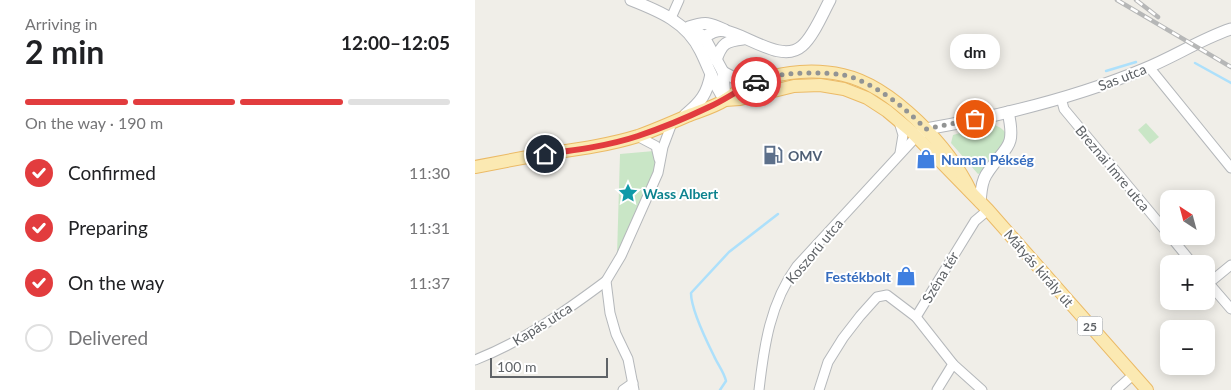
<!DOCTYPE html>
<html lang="en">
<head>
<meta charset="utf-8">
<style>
  body { margin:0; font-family:Lato,sans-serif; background:#f2f2f2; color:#202124; height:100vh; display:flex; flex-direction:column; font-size:19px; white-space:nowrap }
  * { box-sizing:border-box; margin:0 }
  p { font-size:16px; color:#757577 }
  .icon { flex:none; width:28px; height:28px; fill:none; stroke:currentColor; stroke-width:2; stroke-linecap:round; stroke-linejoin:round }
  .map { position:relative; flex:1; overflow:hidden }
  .side { display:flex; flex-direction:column; background:#fff; width:475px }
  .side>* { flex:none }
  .needle { width:32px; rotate:324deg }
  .tools { position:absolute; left:685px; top:190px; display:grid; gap:10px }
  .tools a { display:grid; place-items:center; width:55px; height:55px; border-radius:10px; background:#fff; box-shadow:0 2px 12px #0003; font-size:25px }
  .scale { position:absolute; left:15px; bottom:12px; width:118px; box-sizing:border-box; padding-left:5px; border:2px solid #5f6367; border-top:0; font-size:14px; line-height:18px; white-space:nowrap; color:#5f6367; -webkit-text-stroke:4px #fff; paint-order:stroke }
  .pin { position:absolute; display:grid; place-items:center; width:42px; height:42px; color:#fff; margin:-21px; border:2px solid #fff; border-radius:50%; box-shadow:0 1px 5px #0007 }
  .courier { position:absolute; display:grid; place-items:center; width:50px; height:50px; margin:-25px; border:4px solid #e23c3e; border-radius:50%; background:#fff; color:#222; box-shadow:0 1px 6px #0007 }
  .bubble { position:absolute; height:35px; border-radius:15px; background:#fff; box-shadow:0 2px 12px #0003; font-size:16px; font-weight:700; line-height:35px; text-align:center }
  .head em { font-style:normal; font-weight:700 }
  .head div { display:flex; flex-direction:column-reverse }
  .head { display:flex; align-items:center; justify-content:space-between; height:85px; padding:0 25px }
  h1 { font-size:32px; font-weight:700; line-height:38px }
  .bar { display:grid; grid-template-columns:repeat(4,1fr); gap:8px 5px; align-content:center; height:60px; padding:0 25px }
  .bar i { height:6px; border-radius:4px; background:#e0e0e0 }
  .bar .active { background:#e23c3e }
  .bar p { grid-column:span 4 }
  ol { padding:0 25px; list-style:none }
  li { display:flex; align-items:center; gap:15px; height:55px }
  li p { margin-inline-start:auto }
  li .icon { padding:5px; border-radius:50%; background:#e23c3e; color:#fff; stroke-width:4 }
  li:last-child { color:#757577 }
  li i { width:28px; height:28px; border:2px solid #e0e0e0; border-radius:50% }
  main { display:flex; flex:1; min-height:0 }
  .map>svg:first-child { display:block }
  .green { fill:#c9e6c6 }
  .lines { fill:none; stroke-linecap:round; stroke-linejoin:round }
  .stream { stroke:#ade0fb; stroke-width:2.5 }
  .street-casing { stroke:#b5b8bb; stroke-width:11 }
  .secondary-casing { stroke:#b4b7bb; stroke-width:13 }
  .primary-casing { stroke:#ebba66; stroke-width:14 }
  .street { stroke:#fff; stroke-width:9 }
  .secondary { stroke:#fff; stroke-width:11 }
  .primary { stroke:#fbe9b2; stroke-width:12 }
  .rail-casing { stroke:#b6b7b7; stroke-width:4.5 }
  .rail { stroke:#fff; stroke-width:2.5; stroke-dasharray:8; stroke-linecap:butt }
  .done { stroke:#929494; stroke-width:5; stroke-dasharray:0 9 }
  .route { stroke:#e23c3e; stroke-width:6 }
  .labels { text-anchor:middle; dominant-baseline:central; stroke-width:4; stroke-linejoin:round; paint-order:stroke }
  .shield { fill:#fff; stroke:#8f9295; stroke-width:1 }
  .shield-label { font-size:12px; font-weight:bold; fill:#5f6367 }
  .street-label { font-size:14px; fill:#5f6367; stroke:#fff }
  .service-label { font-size:14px; font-weight:bold; fill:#4e5e75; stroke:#fff; text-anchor:start }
  .shop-label { font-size:14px; font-weight:bold; fill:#366cbe; stroke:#fff; text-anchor:start }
  .culture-label { font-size:14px; font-weight:bold; fill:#0d838f; stroke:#fff; text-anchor:start }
</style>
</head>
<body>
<main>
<section class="side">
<div class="head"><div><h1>2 min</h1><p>Arriving in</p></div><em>12:00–12:05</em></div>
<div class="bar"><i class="active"></i><i class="active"></i><i class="active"></i><i></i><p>On the way · 190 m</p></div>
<ol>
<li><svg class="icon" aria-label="check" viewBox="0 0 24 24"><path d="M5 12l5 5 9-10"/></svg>Confirmed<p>11:30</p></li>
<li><svg class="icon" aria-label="check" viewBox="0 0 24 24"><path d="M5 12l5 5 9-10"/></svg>Preparing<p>11:31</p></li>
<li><svg class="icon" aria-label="check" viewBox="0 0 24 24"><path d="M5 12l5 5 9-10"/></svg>On the way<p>11:37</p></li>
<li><i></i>Delivered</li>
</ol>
</section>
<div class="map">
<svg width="756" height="390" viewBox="0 0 756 390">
  <rect width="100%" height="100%" fill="#f0eee8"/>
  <g class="green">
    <path d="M671 123 684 137 675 144 663 130Z"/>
    <path d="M516 124C525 126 536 133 532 144 528 152 514 164 508 172L503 174 476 143 478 135Z"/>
    <path d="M179 151 182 163 180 175 142 255 145 154Z"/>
  </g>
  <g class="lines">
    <g class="stream">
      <path d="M720 63 756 83"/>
      <path d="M631 71 661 62"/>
      <path d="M245 390 251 381C249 372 243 365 239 356 231 340 216 309 216 293L254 252 303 214"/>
    </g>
    <defs>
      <g id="street">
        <path d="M196 18 204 0"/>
        <path d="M674 67 756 168"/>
        <path d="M586 98 589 109 694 235"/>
        <path d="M424 122 428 135 425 153"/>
        <path d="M162 136 181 146 184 159"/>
        <path d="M695 236 718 264"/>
        <path d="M731 280 756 309"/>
        <path d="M734 283 756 265"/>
        <path d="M441 317 500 221 513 210"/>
        <path d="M0 360C50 340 88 313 131 281"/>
        <path d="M148 390 158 383"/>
        <path d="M159 390 153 359 141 334 135 313 131 281 146 256 183 173 188 147 197 123"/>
        <path d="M284 390C289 346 295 303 322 266L441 137"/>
        <path d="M344 390 353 362 368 338 385 316 402 297 412 295 441 317 478 364 507 390"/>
        <path d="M462 390 478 364"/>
        <path d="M641 390 658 375"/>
      </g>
      <g id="secondary">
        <path d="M156 0C184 11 212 22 226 52 234 68 239 85 250 100"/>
        <path d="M214 27C231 21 235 23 250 30"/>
        <path d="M222 32 229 37 248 72 250 100"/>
        <path d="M229 37C236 33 242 29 250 31 271 34 307 64 327 46 338 37 348 13 355 0"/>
        <path d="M241 60C247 43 251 41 268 39"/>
        <path d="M248 72 265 81H283"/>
        <path d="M210 115C226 102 232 94 236 74"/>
        <path d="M445 134 451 129C525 116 600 98 669 69 699 57 726 39 756 29"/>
        <path d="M505 202C506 193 506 183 511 175 529 146 542 151 533 112"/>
      </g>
      <g id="primary">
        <path d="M250 100 265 99 319 86 345 85 369 89 392 98 412 111 436 131 513 210 672 390"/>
        <path d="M0 167C21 163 42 159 63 155 96 150 131 146 163 136 180 130 196 123 212 116 225 111 239 107 250 100 262 92 269 87 283 81 309 71 341 69 368 75 418 86 475 148 496 192"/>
      </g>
    </defs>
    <use href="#street" class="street-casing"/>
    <use href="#secondary" class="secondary-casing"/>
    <use href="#primary" class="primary-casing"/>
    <use href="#street" class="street"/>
    <use href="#secondary" class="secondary"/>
    <use href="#primary" class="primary"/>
    <defs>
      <g id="rail">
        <path d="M642 0 756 67"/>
        <path d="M661 0 683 17"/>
      </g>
    </defs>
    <use href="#rail" class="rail-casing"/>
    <use href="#rail" class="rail"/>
  </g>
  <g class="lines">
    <path class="done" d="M281 82C298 75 315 73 333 73 345 73 357 73 368 75 398 81 430 108 451 129L500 119"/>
    <path class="route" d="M70 154C101 150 133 146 163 136 187 128 211 118 234 107 250 100 264 89 281 82"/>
  </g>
  <defs>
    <symbol id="fuel-bare" viewBox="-9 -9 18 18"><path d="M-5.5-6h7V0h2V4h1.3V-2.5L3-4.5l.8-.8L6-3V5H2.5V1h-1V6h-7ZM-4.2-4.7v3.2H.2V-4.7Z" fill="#5c6f8a" stroke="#fff" stroke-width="2.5" paint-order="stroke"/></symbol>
    <symbol id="shop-bare" viewBox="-9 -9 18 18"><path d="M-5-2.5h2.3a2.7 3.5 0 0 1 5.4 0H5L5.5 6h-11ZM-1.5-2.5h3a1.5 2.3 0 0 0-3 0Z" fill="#3f7fe0" stroke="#fff" stroke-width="2.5" paint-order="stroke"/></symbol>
    <symbol id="sight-bare" viewBox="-9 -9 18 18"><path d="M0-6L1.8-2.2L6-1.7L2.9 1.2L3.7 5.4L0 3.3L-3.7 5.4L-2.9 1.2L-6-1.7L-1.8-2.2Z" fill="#0f9aa8" stroke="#fff" stroke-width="2.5" paint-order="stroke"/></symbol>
  </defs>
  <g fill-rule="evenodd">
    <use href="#fuel-bare" x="284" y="141" width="28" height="28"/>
    <use href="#shop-bare" x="437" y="145" width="28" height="28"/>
    <use href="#sight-bare" x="139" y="179" width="28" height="28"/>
    <use href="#shop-bare" x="417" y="262" width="28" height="28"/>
  </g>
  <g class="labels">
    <rect class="shield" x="602.5" y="316.5" width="25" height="19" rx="4"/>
    <g class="shield-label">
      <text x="615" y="326">25</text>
    </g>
    <g class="street-label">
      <text transform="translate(647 77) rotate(-21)">Sas utca</text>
      <text transform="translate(638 168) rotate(50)">Breznai Imre utca</text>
      <text transform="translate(339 251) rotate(-50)">Koszorú utca</text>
      <text transform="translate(564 268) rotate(49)">Mátyás király út</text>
      <text transform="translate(465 277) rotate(-59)">Széna tér</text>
      <text transform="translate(67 324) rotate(-32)">Kapás utca</text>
    </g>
    <g class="service-label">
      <text x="313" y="155">OMV</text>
    </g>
    <g class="shop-label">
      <text x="466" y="159">Numan Pékség</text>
      <text x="416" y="276" text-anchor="end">Festékbolt</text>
    </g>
    <g class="culture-label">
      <text x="168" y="193">Wass Albert</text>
    </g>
  </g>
</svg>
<div class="tools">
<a><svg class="needle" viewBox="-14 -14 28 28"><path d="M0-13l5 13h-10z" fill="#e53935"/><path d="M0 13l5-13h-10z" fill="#757577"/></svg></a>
<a>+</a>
<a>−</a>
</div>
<div class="scale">100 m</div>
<div class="pin" style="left:500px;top:119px;background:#ea580c"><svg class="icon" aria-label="bag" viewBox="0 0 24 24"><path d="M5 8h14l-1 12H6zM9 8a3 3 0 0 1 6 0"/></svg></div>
<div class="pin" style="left:70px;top:154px;background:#1f2937"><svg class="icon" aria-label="home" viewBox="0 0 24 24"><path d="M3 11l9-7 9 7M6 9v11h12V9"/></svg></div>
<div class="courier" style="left:281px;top:82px"><svg class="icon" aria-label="car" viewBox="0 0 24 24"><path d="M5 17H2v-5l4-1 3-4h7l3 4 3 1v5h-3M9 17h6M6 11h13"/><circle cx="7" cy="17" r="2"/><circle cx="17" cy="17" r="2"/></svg></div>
<div class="bubble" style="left:475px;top:34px;width:50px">dm</div>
</div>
</main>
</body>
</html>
